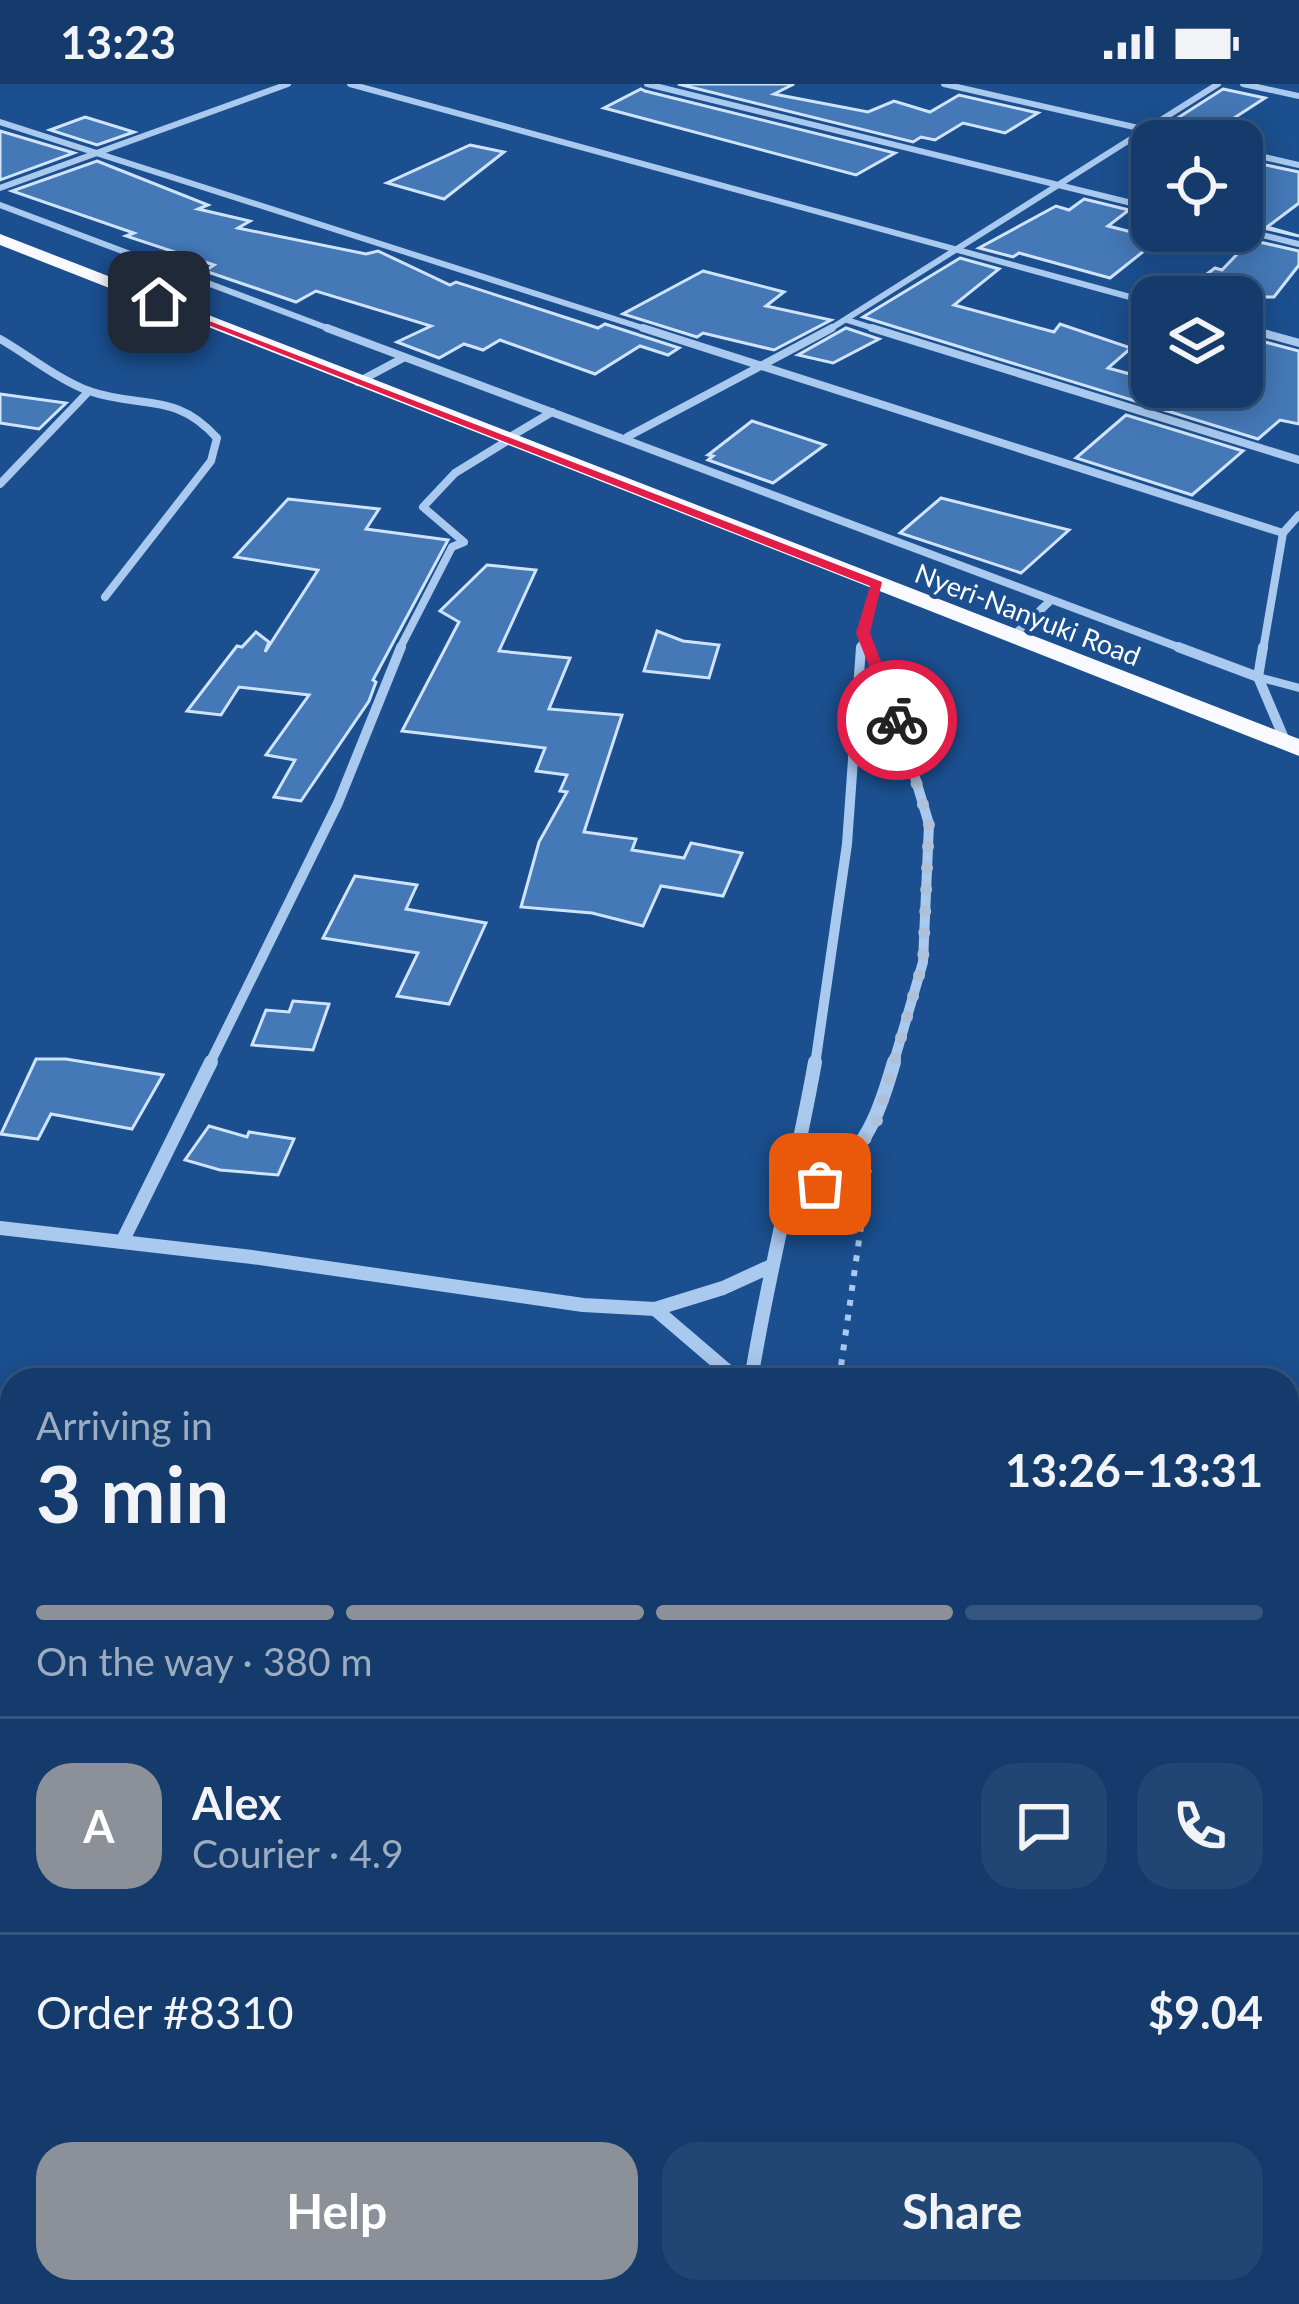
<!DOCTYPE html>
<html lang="en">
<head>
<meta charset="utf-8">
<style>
  body { margin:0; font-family:Lato,sans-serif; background:#214673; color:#f1f3f6; height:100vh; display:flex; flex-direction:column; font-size:45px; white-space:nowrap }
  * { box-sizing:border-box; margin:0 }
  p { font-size:39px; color:#9dadc1 }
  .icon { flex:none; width:66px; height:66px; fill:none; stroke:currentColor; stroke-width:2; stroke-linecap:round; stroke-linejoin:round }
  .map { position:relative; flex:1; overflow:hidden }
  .drawer { position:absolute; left:0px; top:1284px; width:1299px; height:936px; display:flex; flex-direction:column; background:#143b6b; border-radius:36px 36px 0 0; box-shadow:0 6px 30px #0003,0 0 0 3px #33557e }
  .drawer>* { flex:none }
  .fabs { position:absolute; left:1131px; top:36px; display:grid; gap:24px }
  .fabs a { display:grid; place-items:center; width:132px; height:132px; border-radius:24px; background:#143b6b; box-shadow:0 6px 30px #0003,0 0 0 3px #33557e; font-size:60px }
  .pin { position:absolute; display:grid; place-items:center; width:102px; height:102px; color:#fff; margin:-51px; border-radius:24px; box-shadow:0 6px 18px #0006 }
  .courier { position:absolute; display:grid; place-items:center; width:120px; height:120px; margin:-60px; border:9px solid #e11d48; border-radius:50%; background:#fff; color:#222; box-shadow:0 3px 15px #0007 }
  .summary em { font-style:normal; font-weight:700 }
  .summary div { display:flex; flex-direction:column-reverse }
  .summary { display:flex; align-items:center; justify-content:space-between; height:204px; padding:0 36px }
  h1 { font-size:78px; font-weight:700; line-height:90px }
  .bar { display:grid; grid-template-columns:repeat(4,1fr); gap:18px 12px; align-content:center; height:144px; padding:0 36px }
  .bar i { height:15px; border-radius:9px; background:#33557e }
  .bar .on { background:#8c9099 }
  .bar p { grid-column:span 4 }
  .line { display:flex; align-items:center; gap:30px; padding:0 36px; border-top:3px solid #33557e }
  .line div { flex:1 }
  .round { display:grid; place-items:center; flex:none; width:126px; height:126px; border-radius:36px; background:#214673 }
  .button { display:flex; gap:24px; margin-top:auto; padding:24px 36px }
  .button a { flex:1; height:138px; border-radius:36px; background:#8c9099; color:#fff; font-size:48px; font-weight:700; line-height:138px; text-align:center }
  .button a+a { background:#214673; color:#f1f3f6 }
  .status { display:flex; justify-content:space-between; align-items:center; height:84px; padding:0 60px; background:#143b6b; direction:ltr }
  .status svg { height:33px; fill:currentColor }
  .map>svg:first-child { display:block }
  .building { fill:#4478b7; stroke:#cfe3fa; stroke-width:3 }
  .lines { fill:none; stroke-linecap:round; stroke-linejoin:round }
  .path-far1 { stroke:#a9c9ee; stroke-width:6; stroke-dasharray:6 9; stroke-linecap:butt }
  .path { stroke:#a9c9ee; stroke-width:9; stroke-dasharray:9 12; stroke-linecap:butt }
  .service { stroke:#a9c9ee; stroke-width:8 }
  .minor-far4 { stroke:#a9c9ee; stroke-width:6 }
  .minor-far3 { stroke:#a9c9ee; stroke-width:8 }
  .minor-far2 { stroke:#a9c9ee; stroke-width:10 }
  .minor-far1 { stroke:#a9c9ee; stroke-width:14 }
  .minor { stroke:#a9c9ee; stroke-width:16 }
  .trunk { fill:#f8faff; fill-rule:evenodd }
  .route { fill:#e11d48 }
  .done { stroke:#afc1d8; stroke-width:12; stroke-dasharray:0 21.6 }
  .labels { text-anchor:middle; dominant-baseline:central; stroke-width:9; stroke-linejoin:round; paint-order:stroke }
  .far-street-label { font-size:27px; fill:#fff; stroke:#1b4f8f }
</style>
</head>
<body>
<div class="status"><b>13:23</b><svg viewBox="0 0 49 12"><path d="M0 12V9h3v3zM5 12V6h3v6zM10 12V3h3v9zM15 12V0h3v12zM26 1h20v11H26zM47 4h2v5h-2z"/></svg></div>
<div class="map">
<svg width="1299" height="2220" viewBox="0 0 1299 2220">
  <rect width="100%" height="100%" fill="#1b4f8f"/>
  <g class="building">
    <path d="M678 0H794L774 10 868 28 894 17 930 28 959 11 1038 29 1005 49 963 39 935 56 921 53 913 58Z"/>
    <path d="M641 5 645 7 895 69 856 91 604 24Z"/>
    <path d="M1223 5 1265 14 1203 54 1165 42Z"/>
    <path d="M85 33 134 48 97 61 50 46Z"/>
    <path d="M0 47 27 55 74 69 0 96Z"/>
    <path d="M470 61 504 68 444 115 387 99Z"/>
    <path d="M1242 76 1299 88V119L1267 143 1299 152 1242 139Z"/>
    <path d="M97 77 208 121 198 125 250 137 238 144 366 170 378 167 450 201 456 198 598 244 605 240 679 264 668 271 640 262 595 290 500 256 483 266 464 260 439 274 397 258 431 242 316 207 296 218 205 187 214 181 126 152 134 149 12 107Z"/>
    <path d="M1084 115 1129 126 1108 142 1159 155 1110 194 1019 169 1013 173 979 164 1056 122 1069 126Z"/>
    <path d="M1242 154 1299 167V181L1274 213H1176L1215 184 1222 186 1242 165Z"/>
    <path d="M960 174 999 185 954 221 1054 248 1060 240 1131 264 1108 284 1152 296V303H1242V252L1299 267V340L1280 336 1258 355 863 233Z"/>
    <path d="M703 187 784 208 766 222 831 236 774 266 703 249 697 253 623 230Z"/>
    <path d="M846 244 879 255 833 279 798 271Z"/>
    <path d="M0 310 66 319 39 345 0 339Z"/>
    <path d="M1126 331 1243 367 1192 411 1076 374Z"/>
    <path d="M752 337 825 361 773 399 708 376 713 372 708 371Z"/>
    <path d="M941 414 1069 446 1021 489 900 449Z"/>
    <path d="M288 415 379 425 366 445 448 456 373 596 376 598 369 617 301 717 274 713 295 676 266 671 309 611 239 603 221 631 187 627 237 562 242 563 256 548 269 558 265 568 318 486 235 473Z"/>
    <path d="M487 481 536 486 499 567 570 574 549 625 622 631 584 748 636 755 632 766 684 774 691 759 742 769 723 812 661 802 643 842 592 829 521 823 539 758 567 708 560 707 567 691 536 687 545 664 402 647 459 538 440 527Z"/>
    <path d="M657 547 683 557 719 561 709 594 644 587Z"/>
    <path d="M355 792 417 801 406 825 486 839 449 920 397 912 418 869 323 854Z"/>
    <path d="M293 917 329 920 313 966 252 961 266 926 289 928Z"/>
    <path d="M36 975H66L163 991 132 1045 51 1030 38 1055 1 1050Z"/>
    <path d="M209 1042 247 1053 249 1048 294 1055 278 1091 220 1086 185 1076Z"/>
  </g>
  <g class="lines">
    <path class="path-far1" d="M839 1296 869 1086"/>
    <path class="path" d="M786 2220 787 2208"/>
    <path class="service" d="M1258 593 1299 604"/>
    <g class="minor-far4">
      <path d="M350 0 1152 219"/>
      <path d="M647 0 1152 124"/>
      <path d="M944 0 1196 57"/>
      <path d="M1243 0 1299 12"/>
      <path d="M0 38 652 247"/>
      <path d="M1242 68 1299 81"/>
      <path d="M0 104 288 0"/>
      <path d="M0 121 335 247"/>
      <path d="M1242 146 1299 160"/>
      <path d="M847 236 882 247"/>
      <path d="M1242 243 1256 247"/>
      <path d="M827 247 1218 0"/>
    </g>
    <g class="minor-far3">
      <path d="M327 244 1186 566"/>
      <path d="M643 244 1283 449"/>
      <path d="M872 244 1299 376"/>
      <path d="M1245 244 1299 259"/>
      <path d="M0 255C28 271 59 296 89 307 141 325 175 307 217 354L211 377 105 513"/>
      <path d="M358 298 403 274"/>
      <path d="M627 353 832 244"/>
      <path d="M503 357 552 328"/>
      <path d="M0 400 89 307"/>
      <path d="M863 550 869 566"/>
      <path d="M1012 553 1049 518"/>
      <path d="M399 566 452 463 464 458 423 423 455 389 507 357"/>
      <path d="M861 566 877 500"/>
      <path d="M1263 566 1283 449 1299 431"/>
    </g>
    <g class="minor-far2">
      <path d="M868 563 899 640 929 740 923 878 893 981"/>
      <path d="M1178 563 1258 593"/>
      <path d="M1263 563 1258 593 1286 659"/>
      <path d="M209 981 338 719 401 563"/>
      <path d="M815 981 847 760 861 563"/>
    </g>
    <g class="minor-far1">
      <path d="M788 1126C856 1071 869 1064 894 978"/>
      <path d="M0 1144 252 1173 583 1221 655 1225 723 1204 769 1183"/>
      <path d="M122 1158 211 978"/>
      <path d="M655 1225 738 1296"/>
      <path d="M751 1296C768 1189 796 1085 815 978"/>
    </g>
    <path class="minor" d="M600 2220 602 2208"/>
    <path class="trunk" d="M0 150 1299 655V672L0 161Z"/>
  </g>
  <path class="route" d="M155 216 882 498 870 549 904 636 897 640 890 636 856 549 870 502 155 220Z"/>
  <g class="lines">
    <path class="done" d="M820 1100 851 1075 876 1040 923 878 929 740 897 636"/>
  </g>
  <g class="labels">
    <g class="far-street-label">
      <text transform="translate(1028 530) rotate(21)">Nyeri-Nanyuki Road</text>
    </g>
  </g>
</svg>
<div class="fabs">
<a><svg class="icon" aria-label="locate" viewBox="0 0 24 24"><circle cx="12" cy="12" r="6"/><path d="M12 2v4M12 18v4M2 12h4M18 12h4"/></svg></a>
<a><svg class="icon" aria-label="layers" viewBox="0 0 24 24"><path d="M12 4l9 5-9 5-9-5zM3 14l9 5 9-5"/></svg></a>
</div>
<div class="pin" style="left:820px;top:1100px;background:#ea580c"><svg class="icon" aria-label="bag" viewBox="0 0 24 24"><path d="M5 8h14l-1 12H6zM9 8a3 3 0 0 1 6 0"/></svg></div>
<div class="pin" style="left:159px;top:218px;background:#1f2937"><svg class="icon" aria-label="home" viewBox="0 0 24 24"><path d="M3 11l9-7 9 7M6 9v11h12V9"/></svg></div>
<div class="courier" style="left:897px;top:636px"><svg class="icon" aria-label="bike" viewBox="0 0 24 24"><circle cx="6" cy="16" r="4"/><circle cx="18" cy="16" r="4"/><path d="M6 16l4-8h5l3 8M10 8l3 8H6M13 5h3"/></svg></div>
<section class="drawer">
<div class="summary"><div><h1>3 min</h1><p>Arriving in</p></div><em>13:26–13:31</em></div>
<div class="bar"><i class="on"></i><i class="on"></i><i class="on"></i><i></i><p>On the way · 380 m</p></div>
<div class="line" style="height:216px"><b class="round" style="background:#8c9099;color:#fff">A</b><div><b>Alex</b><p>Courier · 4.9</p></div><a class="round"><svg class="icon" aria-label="chat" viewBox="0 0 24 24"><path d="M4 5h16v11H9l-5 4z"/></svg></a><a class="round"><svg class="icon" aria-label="phone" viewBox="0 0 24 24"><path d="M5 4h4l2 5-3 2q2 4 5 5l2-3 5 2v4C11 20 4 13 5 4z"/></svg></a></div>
<div class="line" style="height:156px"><div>Order #8310</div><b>$9.04</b></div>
<div class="button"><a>Help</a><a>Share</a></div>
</section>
</div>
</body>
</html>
